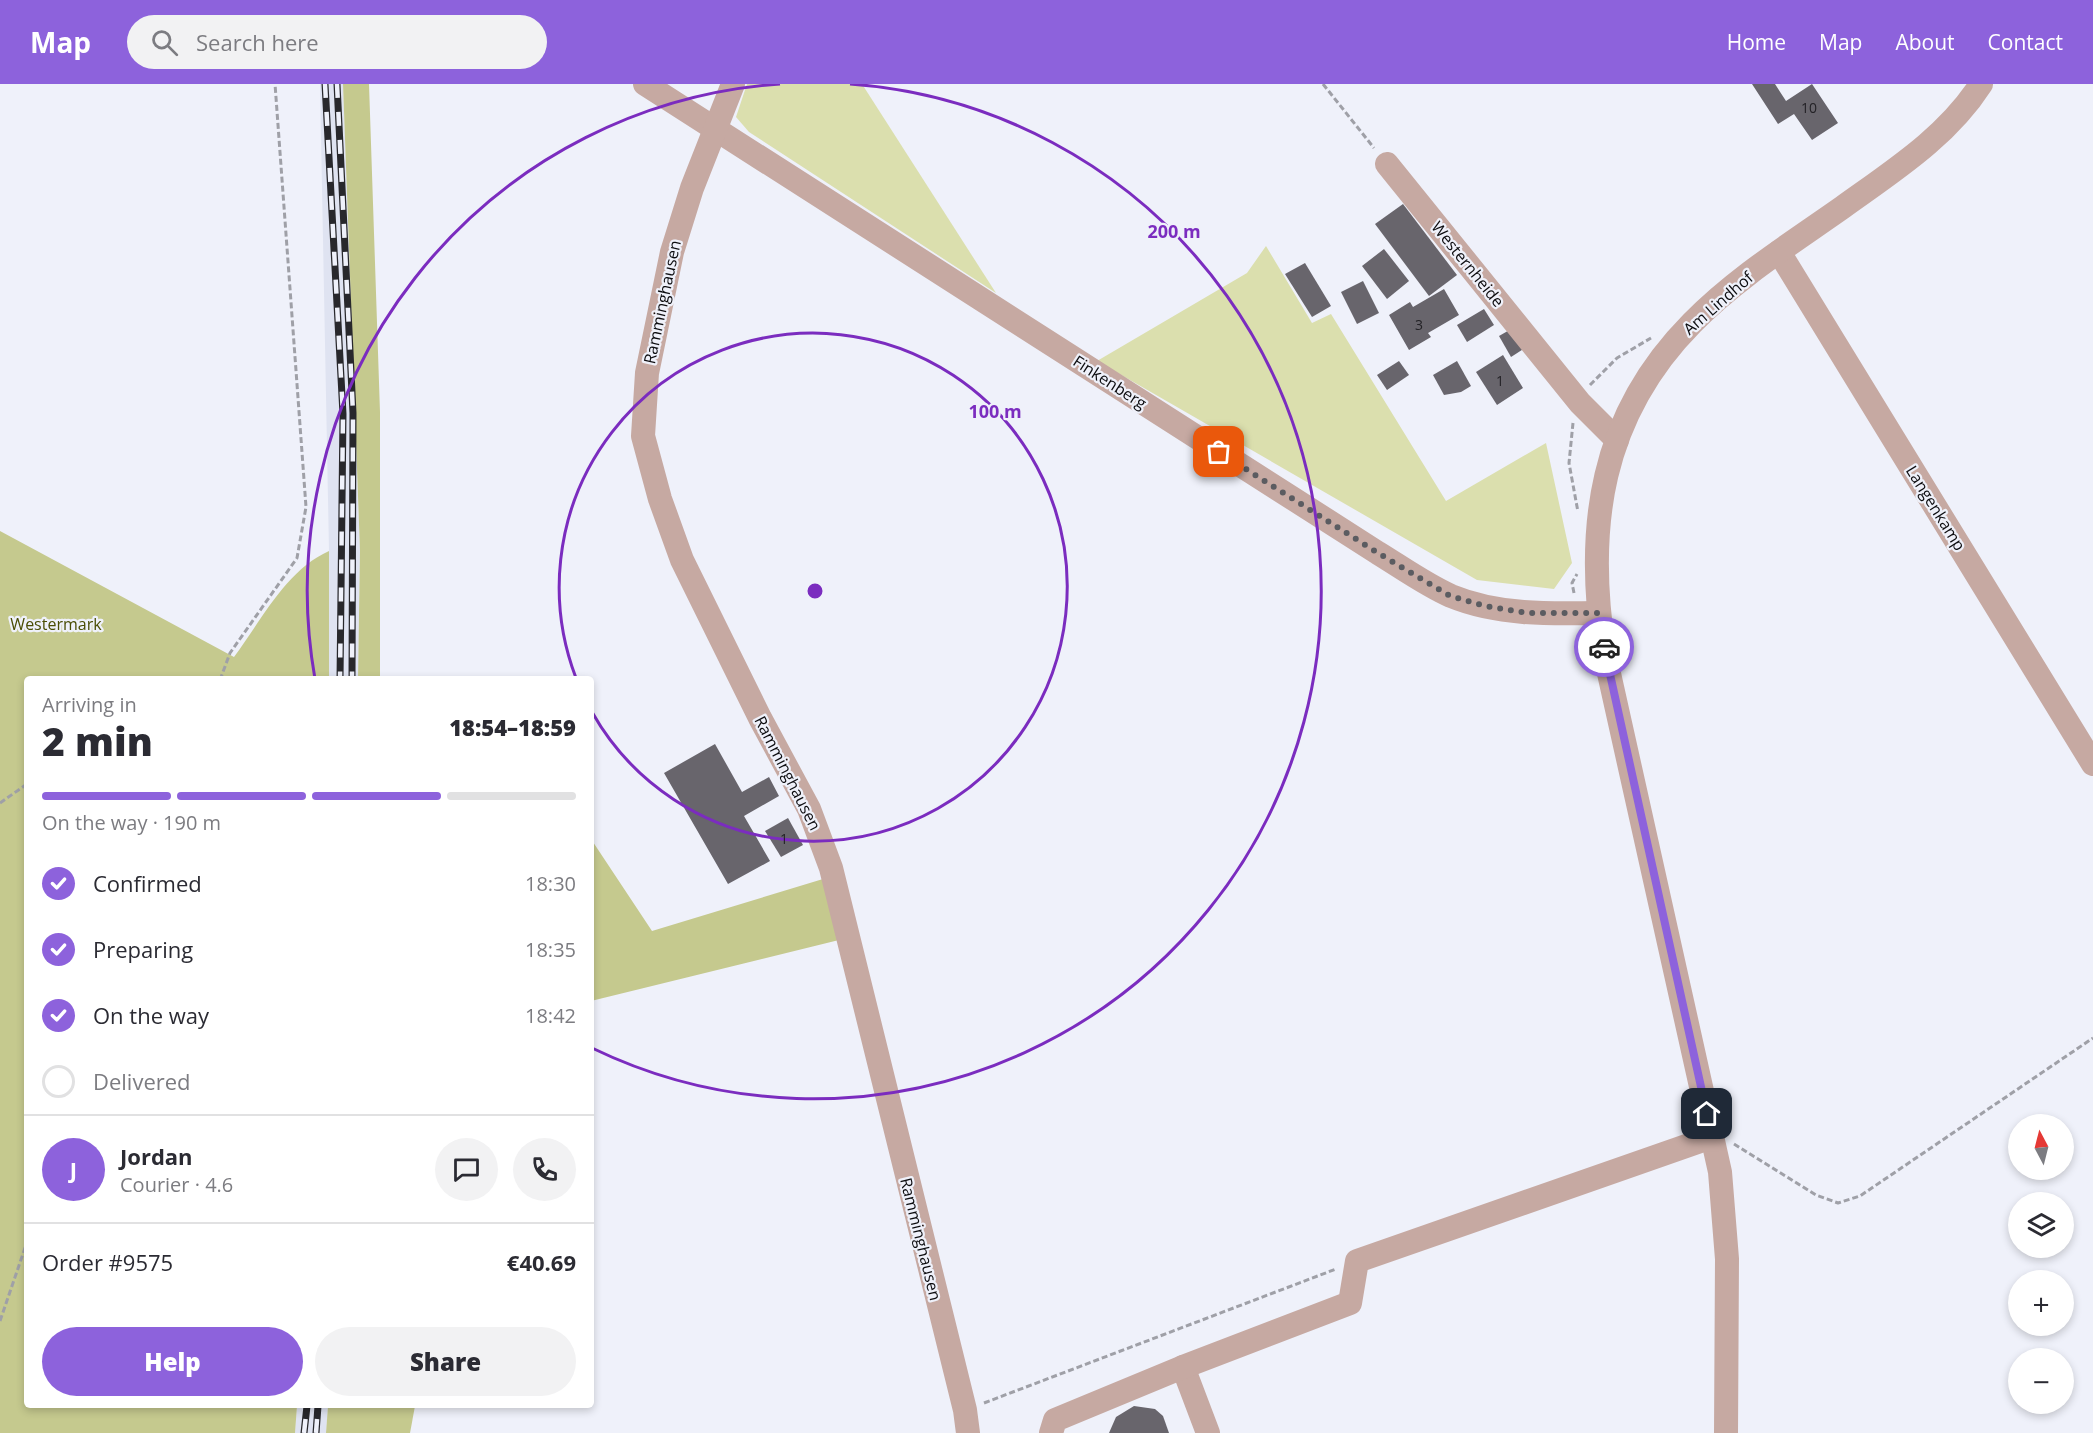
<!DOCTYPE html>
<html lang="en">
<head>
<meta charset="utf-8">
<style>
  body { margin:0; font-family:"Open Sans",sans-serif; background:#f2f2f3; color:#2b2b33; height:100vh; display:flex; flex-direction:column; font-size:22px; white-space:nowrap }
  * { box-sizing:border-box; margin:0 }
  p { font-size:20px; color:#7c7c81 }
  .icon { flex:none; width:33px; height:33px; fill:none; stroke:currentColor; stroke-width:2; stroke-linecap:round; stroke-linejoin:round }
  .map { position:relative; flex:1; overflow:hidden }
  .side { position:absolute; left:24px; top:592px; width:570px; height:732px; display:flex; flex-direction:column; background:#fff; border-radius:6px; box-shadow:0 3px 9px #0003 }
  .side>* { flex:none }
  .needle { width:39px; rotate:353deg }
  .buttons { position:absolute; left:2008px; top:1030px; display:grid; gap:12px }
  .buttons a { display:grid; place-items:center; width:66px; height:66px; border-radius:50%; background:#fff; box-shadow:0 3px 9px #0003; font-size:30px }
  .pin { position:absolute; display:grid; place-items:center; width:51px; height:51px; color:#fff; margin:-26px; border-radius:12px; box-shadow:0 3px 9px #0006 }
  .courier { position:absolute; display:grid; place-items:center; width:60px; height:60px; margin:-30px; border:4px solid #8d62dc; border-radius:50%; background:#fff; color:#222; box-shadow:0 2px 8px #0007 }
  .summary em { font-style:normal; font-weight:800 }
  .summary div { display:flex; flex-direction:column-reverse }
  .summary { display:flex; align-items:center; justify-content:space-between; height:102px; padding:0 18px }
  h1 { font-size:39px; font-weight:800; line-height:45px }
  .bar { display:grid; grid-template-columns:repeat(4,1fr); gap:9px 6px; align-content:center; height:72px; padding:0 18px }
  .bar i { height:8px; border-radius:4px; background:#e1e1e2 }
  .bar .current { background:#8d62dc }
  .bar p { grid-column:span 4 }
  .line { display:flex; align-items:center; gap:15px; padding:0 18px; border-top:2px solid #e1e1e2 }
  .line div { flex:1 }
  .round { display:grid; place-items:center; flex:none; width:63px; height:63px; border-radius:32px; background:#f2f2f3 }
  ol { padding:0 18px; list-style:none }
  li { display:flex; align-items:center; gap:18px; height:66px }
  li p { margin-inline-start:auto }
  li .icon { padding:6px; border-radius:50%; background:#8d62dc; color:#fff; stroke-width:4 }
  li:last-child { color:#7c7c81 }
  li i { width:33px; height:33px; border:3px solid #e1e1e2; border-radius:50% }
  .button { display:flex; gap:12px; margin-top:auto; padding:12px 18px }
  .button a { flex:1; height:69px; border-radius:36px; background:#8d62dc; color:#fff; font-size:24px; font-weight:800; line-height:69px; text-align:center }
  .button a+a { background:#f2f2f3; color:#2b2b33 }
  header { display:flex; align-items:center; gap:36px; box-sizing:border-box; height:84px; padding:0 30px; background:#8d62dc; color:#fff }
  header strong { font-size:28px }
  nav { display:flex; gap:33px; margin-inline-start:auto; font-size:21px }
  .search { width:420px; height:54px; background:#f2f2f3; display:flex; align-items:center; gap:15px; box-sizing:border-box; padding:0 21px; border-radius:33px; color:#7c7c81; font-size:22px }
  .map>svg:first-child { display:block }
  .built { fill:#dfe3f1 }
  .green { fill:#dbdfae }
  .forest { fill:#c5c98e }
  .building { fill:#68656c }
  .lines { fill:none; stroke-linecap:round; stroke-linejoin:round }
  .path { stroke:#9fa0a7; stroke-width:3; stroke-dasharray:6 3; stroke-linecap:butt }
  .minor { stroke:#c6a9a2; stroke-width:24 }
  .rail-casing { stroke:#28282c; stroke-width:7 }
  .rail { stroke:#eff1fa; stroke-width:4.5; stroke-dasharray:14; stroke-linecap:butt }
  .done { stroke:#5b5c61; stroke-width:6; stroke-dasharray:0 10.8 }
  .route { stroke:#8d62dc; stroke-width:8 }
  .ring { fill:none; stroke:#7b2cbf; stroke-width:3 }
  .labels { text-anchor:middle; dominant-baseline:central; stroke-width:4.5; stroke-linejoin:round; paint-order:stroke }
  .number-label { font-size:14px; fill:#232226 }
  .street-label { font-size:16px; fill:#0c0c0f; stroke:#eff1fa }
  .park-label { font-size:16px; fill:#4a4d04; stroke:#eff1fa }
  .centre { fill:#7b2cbf; stroke:#eff1fa; stroke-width:3 }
  .ring-label { font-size:18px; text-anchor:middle; font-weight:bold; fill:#7b2cbf; stroke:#eff1fa; stroke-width:4.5; stroke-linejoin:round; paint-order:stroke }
</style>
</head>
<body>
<header>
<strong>Map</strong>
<div class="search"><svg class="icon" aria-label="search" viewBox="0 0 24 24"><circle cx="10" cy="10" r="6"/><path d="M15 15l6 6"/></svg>Search here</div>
<nav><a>Home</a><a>Map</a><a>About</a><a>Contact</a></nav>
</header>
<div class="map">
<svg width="2093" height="1349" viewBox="0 0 2093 1349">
  <rect width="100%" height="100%" fill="#eff1fa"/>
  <g class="built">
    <path d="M320 0H343L360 467 358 595H329V467Z"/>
    <path d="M297 1322H328L326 1349H295Z"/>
  </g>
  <g class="green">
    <path d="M747 0H862L996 209 749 48 736 33Z"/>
    <path d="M1266 162 1312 239 1331 230 1446 417 1546 359 1572 479 1554 505 1477 496 1097 277 1247 189Z"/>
  </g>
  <g class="forest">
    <path d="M343 0H369L380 328V595H358L360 467Z"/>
    <path d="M0 447 234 573C261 537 286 486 329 467V595L27 596V1322H297L295 1349H0Z"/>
    <path d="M591 755 652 847 823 795 839 856 591 917Z"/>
    <path d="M328 1322H415L410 1349H326Z"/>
  </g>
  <g class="building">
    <path d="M1752 0H1775L1786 17 1812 0 1838 39 1812 56 1794 30 1778 40Z"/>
    <path d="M1403 120 1457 191 1429 212 1375 140Z"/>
    <path d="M1384 165 1409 197 1387 215 1362 182Z"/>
    <path d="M1305 179 1331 222 1312 233 1285 190Z"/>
    <path d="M1363 197 1379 229 1357 240 1341 208Z"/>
    <path d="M1444 205 1459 231 1428 249 1431 253 1409 266 1389 231 1410 218 1413 223Z"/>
    <path d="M1484 225 1494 241 1467 258 1457 241Z"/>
    <path d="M1513 244 1525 264 1511 273 1499 252Z"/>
    <path d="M1503 271 1523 304 1497 321 1476 288Z"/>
    <path d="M1399 277 1409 291 1387 306 1377 291Z"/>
    <path d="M1457 277 1471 302 1461 308 1444 311 1433 291Z"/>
    <path d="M715 660 742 708 769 693 779 712 744 732 770 777 728 800 664 689Z"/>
    <path d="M788 734 803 761 781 773 765 747Z"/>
    <path d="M1134 1322 1155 1325 1163 1332 1169 1349H1109L1116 1333Z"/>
  </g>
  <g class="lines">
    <g class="path">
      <path d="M1323 0 1374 64"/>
      <path d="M1590 301 1617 274 1651 254"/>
      <path d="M1573 339 1569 379 1578 428"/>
      <path d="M1574 509 1572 499 1577 490"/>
      <path d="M220 596 230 569 297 474 306 423 275 0"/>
      <path d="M0 719 27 700"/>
      <path d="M1734 1060 1816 1111 1838 1119 1860 1112 2093 954"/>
      <path d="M0 1237 27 1158"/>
      <path d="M984 1319 1336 1185"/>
    </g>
    <g class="minor">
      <path d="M645 0 1378 469C1401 483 1426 501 1451 512 1497 531 1549 530 1598 529"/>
      <path d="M733 0 692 104 672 168 647 289 643 352 660 415 682 476 760 634 809 725 831 784 965 1326 968 1349"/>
      <path d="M1387 80 1580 319 1617 356"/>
      <path d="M1779 168 2093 680"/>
      <path d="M1183 1283 1208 1349"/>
      <path d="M1051 1349 1055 1336 1183 1283 1350 1219 1357 1177 1712 1053"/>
      <path d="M1726 1349 1727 1175 1720 1088 1604 567C1585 443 1600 332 1692 239 1736 194 1792 159 1843 123 1893 87 1947 53 1981 0"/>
    </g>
    <defs>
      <g id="rail">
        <path d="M325 0 343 330 340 596"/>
        <path d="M337 0 353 329 352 596"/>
        <path d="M304 1349 307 1322"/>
        <path d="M316 1349 318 1322"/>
      </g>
    </defs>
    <use href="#rail" class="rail-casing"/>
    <use href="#rail" class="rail"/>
  </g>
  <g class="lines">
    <path class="done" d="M1219 368 1378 469 1450 512 1485 522 1527 529H1598L1604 563"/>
    <path class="route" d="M1604 563 1707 1030"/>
  </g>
  <g class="ring">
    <path d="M576 594A254 254 0 1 1 592 628"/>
    <path d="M315 595A508 508 0 0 1 780 0M850 0A508 508 0 1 1 592 964"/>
  </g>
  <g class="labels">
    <g class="number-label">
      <text x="1809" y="23">10</text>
      <text x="1419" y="240">3</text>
      <text x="1500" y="296">1</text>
      <text x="784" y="754">1</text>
    </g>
    <g class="street-label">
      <text transform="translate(1468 180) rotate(51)">Westernheide</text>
      <text transform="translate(662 218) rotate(-78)">Ramminghausen</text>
      <text transform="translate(1718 219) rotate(-41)">Am Lindhof</text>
      <text transform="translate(1110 298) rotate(33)">Finkenberg</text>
      <text transform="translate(1936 424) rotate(58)">Langenkamp</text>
      <text transform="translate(788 689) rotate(63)">Ramminghausen</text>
      <text transform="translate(921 1155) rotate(76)">Ramminghausen</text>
    </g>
    <g class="park-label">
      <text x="56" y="540">Westermark</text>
    </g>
  </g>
  <circle cx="815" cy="507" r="9" class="centre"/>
  <g class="ring-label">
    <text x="1174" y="154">200 m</text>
    <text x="995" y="334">100 m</text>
  </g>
</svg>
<div class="buttons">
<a><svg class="needle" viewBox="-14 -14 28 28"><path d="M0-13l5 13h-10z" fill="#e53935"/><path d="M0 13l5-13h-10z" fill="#7c7c81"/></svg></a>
<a><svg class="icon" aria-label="layers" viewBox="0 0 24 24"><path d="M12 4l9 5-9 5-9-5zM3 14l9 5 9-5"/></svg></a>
<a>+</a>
<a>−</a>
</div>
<div class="pin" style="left:1219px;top:368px;background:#ea580c"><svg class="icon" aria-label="bag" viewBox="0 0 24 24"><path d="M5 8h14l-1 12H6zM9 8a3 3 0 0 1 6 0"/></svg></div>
<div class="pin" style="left:1707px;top:1030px;background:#1f2937"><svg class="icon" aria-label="home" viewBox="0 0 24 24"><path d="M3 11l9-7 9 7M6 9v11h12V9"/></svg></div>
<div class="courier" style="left:1604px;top:563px"><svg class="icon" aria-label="car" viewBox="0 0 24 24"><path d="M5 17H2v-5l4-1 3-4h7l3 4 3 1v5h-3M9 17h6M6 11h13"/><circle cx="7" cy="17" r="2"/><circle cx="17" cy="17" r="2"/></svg></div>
<section class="side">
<div class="summary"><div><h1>2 min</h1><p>Arriving in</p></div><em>18:54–18:59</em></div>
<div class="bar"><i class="current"></i><i class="current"></i><i class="current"></i><i></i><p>On the way · 190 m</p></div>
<ol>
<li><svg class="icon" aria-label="check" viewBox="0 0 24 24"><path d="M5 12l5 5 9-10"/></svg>Confirmed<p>18:30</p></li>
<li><svg class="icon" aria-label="check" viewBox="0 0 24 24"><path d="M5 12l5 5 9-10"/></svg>Preparing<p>18:35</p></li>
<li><svg class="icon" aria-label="check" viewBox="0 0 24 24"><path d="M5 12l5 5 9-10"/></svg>On the way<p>18:42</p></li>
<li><i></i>Delivered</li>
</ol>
<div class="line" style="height:108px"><b class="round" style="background:#8d62dc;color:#fff">J</b><div><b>Jordan</b><p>Courier · 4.6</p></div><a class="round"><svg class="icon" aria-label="chat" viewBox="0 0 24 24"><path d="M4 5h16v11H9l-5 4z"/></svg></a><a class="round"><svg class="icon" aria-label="phone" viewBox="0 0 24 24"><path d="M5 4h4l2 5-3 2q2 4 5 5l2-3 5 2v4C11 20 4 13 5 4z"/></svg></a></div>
<div class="line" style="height:78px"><div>Order #9575</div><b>€40.69</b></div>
<div class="button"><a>Help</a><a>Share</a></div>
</section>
</div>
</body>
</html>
